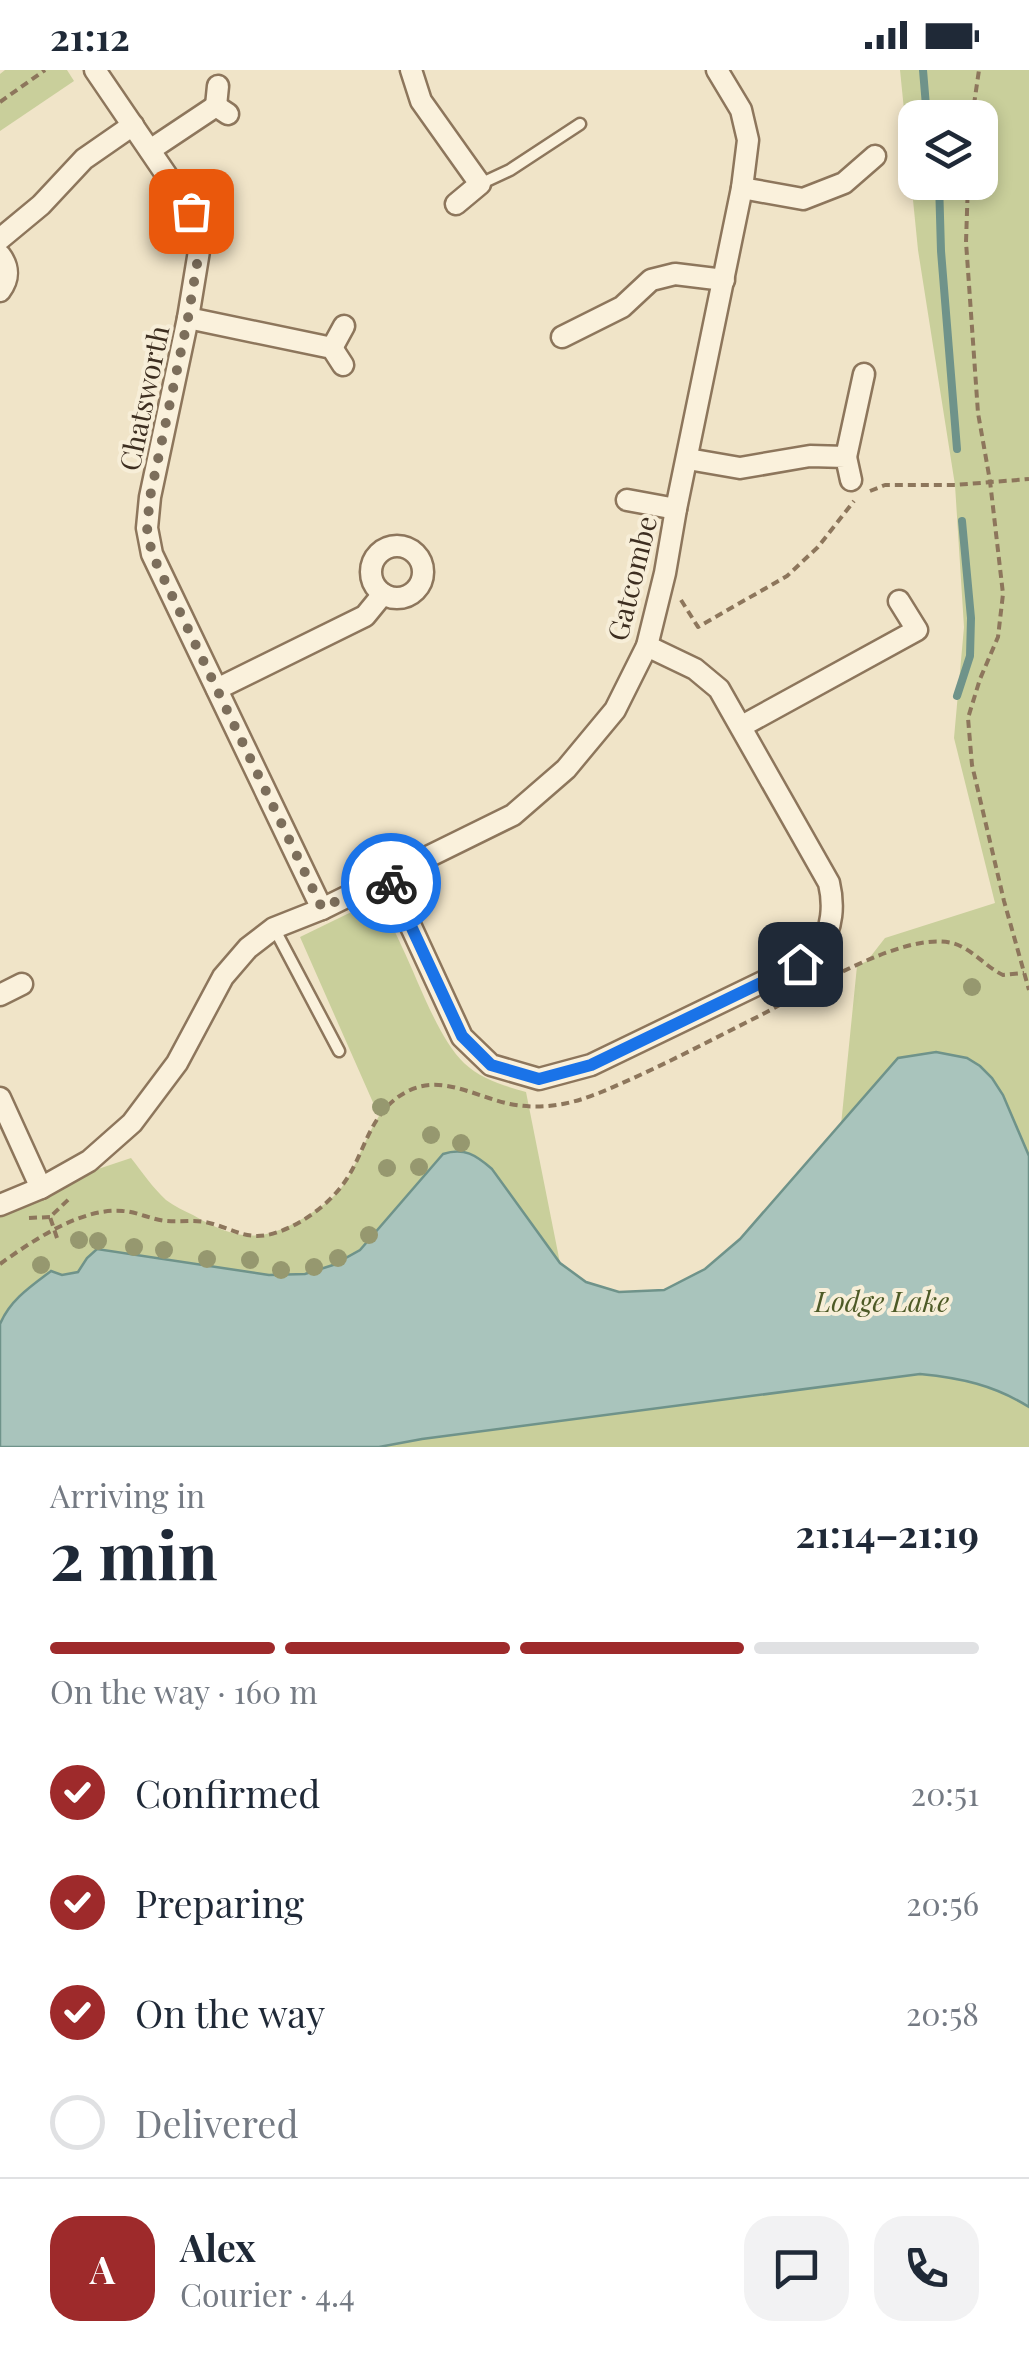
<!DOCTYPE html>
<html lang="en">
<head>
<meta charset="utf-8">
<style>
  body { margin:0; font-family:"Playfair Display",serif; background:#f2f2f3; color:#1f2937; height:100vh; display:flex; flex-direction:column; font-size:38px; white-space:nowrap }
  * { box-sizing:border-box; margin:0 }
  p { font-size:32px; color:#747a83 }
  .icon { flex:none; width:55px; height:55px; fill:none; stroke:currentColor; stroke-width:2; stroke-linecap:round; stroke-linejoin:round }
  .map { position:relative; height:1377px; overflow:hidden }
  .details { display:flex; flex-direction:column; background:#fff; flex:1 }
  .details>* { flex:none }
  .fabs { position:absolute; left:898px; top:30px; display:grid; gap:20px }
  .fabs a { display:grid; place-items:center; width:100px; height:100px; border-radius:20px; background:#fff; box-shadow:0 5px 15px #0003; font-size:50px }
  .pin { position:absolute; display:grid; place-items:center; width:85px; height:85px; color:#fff; margin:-42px; border-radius:20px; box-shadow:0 5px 15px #0006 }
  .courier { position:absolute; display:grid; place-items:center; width:100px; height:100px; margin:-50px; border:8px solid #1a73e8; border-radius:50%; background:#fff; color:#222; box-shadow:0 2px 12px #0007 }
  .headline em { font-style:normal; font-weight:700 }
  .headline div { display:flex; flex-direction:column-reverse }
  .headline { display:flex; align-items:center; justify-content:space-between; height:170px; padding:0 50px }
  h1 { font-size:65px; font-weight:700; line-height:75px }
  .bar { display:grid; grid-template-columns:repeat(4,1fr); gap:15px 10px; align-content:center; height:120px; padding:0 50px }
  .bar i { height:12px; border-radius:8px; background:#e0e1e3 }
  .bar .selected { background:#9e2a2b }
  .bar p { grid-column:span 4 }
  .line { display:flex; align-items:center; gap:25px; padding:0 50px; border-top:2px solid #e0e1e3 }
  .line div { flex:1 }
  .round { display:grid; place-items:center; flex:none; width:105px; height:105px; border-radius:30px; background:#f2f2f3 }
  ol { padding:0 50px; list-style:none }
  li { display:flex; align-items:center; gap:30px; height:110px }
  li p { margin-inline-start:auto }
  li .icon { padding:10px; border-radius:50%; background:#9e2a2b; color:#fff; stroke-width:4 }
  li:last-child { color:#747a83 }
  li i { width:55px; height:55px; border:5px solid #e0e1e3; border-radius:50% }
  .status { display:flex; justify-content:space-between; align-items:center; height:70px; padding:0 50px; background:#fff; direction:ltr }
  .status svg { height:28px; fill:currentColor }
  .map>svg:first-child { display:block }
  .green { fill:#c9cf9b; fill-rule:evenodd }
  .water { fill:#a9c4bc; stroke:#6f938a; stroke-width:2.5 }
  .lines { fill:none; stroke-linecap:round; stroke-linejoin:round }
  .stream { stroke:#6f938a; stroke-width:8 }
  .service-casing { stroke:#8d765c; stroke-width:15 }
  .minor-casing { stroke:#8d765c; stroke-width:25 }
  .path { stroke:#8d765c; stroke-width:4; stroke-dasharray:8 5; stroke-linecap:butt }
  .service { stroke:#faf1dc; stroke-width:10 }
  .minor { stroke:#faf1dc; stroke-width:20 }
  .tree { fill:#96986f }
  .done { stroke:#7c6e5b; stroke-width:10; stroke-dasharray:0 18 }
  .route { stroke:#1a73e8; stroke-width:12 }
  .labels { text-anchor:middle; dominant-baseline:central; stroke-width:8; stroke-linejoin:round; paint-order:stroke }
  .street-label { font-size:28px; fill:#3d2e20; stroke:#f7eed8 }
  .park-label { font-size:28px; font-style:italic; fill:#4d5a26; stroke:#f7eed8 }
</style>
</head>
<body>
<div class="status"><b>21:12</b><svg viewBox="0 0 49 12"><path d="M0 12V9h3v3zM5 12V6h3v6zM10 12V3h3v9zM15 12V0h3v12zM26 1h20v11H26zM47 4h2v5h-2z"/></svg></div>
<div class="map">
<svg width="1029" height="1377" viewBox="0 0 1029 1377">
  <rect width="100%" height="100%" fill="#f0e4c8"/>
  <g class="green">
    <path d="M5 0H67L74 11 0 61V4Z"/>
    <path d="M900 0H1029V1377H0V1135L41 1118 131 1088C142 1102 153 1118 166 1130 174 1136 184 1141 193 1145 234 1169 260 1174 302 1149 315 1141 328 1133 339 1121 356 1100 364 1069 379 1046L300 867 374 831C387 844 395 861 402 877 418 910 438 968 464 993 481 1009 504 1016 526 1022L560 1193 586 1212 619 1222 663 1220 705 1199 740 1169 841 1055 857 896 867 891 885 868 995 833 954 668 964 557 955 415 918 180ZM915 48H980V112H915Z"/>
  </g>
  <path class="water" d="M936 982 967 988 980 996 992 1008 1003 1025 1029 1086V1337C994 1315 961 1308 920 1304L422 1369 379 1377H0V1254C10 1230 31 1216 51 1201L62 1205 78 1202 87 1188 97 1179 269 1205 305 1204 333 1195 360 1180 443 1084C464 1077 476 1085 492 1099L560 1193 586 1212 619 1222 664 1220 705 1199 740 1169 898 988Z"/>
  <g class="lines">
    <g class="stream">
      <path d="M923 0 927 48"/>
      <path d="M939 112 941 181 957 379"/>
      <path d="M957 626 970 586 971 548 962 451"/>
    </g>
    <defs>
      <g id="service">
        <path d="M480 114 510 100 580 54"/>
        <path d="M274 858 339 981"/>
      </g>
      <g id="minor">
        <path d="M95 0 191 141 199 181 188 248 150 427 147 458 152 484 322 839"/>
        <path d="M411 0 421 31 480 114 456 134"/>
        <path d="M216 36 218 16"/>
        <path d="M150 80 216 36 228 44"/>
        <path d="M742 118 803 129 844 113 875 86"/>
        <path d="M0 169 41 135 84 89 133 55"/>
        <path d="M0 185C9 197 9 209 0 221"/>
        <path d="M188 248 332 278 343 295"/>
        <path d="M562 267 622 237 651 210 675 204 724 210"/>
        <path d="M332 278 344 256"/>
        <path d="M846 387 864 304"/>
        <path d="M688 389 740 398 810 386 846 387 851 410"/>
        <path d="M627 430 676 439"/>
        <circle cx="397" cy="502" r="26"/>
        <path d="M217 619 365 546 383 524"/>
        <path d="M742 656 917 560 899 531"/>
        <path d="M388 807 462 967 491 995 539 1009 591 995 800 894C806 889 815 883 819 877 833 859 834 834 829 813L719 619 695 599 647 576"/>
        <path d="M0 925 22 914"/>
        <path d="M0 1028 41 1118"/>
        <path d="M0 1135 41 1118 89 1091 132 1053 177 993 223 907 248 878 274 858 322 839 513 745 566 699 615 640 647 576 665 503 676 439 742 118 748 70 741 40 717 0"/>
      </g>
    </defs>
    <use href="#service" class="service-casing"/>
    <use href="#minor" class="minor-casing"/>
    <g class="path">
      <path d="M0 32 45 0"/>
      <path d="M972 48 979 0"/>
      <path d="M968 112 966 172 978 343 990 411 1003 524 998 567 980 609 968 648 972 695 1004 831 1029 920"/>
      <path d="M870 421 885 415H955L1029 409"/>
      <path d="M681 530 698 557 787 506 818 477 854 431"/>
      <path d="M29 1148 50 1147"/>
      <path d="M57 1168 50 1147 70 1128"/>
      <path d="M0 1194C32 1171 82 1137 123 1141 138 1142 152 1150 167 1151 180 1152 193 1150 205 1152 234 1158 247 1173 278 1162 305 1153 333 1131 348 1107 367 1076 371 1040 408 1021 442 1004 476 1027 510 1034 542 1040 569 1035 599 1023 655 1000 709 971 763 944 807 921 903 861 952 873 972 878 984 896 1003 905L1024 903"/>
    </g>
    <use href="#service" class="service"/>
    <use href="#minor" class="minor"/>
  </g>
  <g class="tree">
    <circle cx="972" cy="917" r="9"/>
    <circle cx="381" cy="1037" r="9"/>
    <circle cx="431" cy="1065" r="9"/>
    <circle cx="461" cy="1073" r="9"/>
    <circle cx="419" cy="1097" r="9"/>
    <circle cx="387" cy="1098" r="9"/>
    <circle cx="369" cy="1165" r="9"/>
    <circle cx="79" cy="1170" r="9"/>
    <circle cx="98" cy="1171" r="9"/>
    <circle cx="134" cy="1177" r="9"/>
    <circle cx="164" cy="1180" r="9"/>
    <circle cx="338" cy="1188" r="9"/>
    <circle cx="207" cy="1189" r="9"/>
    <circle cx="250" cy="1190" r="9"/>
    <circle cx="41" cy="1195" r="9"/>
    <circle cx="314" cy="1197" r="9"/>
    <circle cx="281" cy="1200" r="9"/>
  </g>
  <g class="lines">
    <path class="done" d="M191 141 199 182 188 248 150 427 147 458 152 484 322 838 388 807 391 813"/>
    <path class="route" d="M391 813 462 966 491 995 539 1009 591 995 800 894"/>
  </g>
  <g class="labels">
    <g class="street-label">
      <text transform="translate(143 328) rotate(-78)">Chatsworth</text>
      <text transform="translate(631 508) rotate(-76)">Gatcombe</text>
    </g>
    <g class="park-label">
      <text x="882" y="1230">Lodge Lake</text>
    </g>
  </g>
</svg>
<div class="fabs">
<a><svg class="icon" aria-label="layers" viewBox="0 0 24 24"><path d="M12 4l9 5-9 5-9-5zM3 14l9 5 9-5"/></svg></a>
</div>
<div class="pin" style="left:191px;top:141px;background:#ea580c"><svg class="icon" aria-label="bag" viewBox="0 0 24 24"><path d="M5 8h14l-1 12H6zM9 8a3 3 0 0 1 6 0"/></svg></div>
<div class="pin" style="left:800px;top:894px;background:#1f2937"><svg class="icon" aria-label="home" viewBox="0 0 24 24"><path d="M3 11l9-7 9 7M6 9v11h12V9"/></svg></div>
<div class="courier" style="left:391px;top:813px"><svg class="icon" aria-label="bike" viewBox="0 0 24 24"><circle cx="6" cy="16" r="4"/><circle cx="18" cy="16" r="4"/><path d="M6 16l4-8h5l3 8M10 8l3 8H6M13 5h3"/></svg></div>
</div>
<section class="details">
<div class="headline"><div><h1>2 min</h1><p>Arriving in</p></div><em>21:14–21:19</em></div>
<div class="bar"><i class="selected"></i><i class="selected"></i><i class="selected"></i><i></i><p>On the way · 160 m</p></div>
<ol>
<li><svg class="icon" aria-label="check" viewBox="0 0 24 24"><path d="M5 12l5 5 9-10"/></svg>Confirmed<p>20:51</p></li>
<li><svg class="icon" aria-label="check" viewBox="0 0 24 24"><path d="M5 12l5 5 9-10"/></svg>Preparing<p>20:56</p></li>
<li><svg class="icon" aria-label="check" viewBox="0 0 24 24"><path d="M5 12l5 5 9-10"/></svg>On the way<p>20:58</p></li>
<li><i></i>Delivered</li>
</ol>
<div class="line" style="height:180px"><b class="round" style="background:#9e2a2b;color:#fff">A</b><div><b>Alex</b><p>Courier · 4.4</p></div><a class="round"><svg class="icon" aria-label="chat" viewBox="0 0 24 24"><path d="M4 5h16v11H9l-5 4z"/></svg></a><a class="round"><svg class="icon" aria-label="phone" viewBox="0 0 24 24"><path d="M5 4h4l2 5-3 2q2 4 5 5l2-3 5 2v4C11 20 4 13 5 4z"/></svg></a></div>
</section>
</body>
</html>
